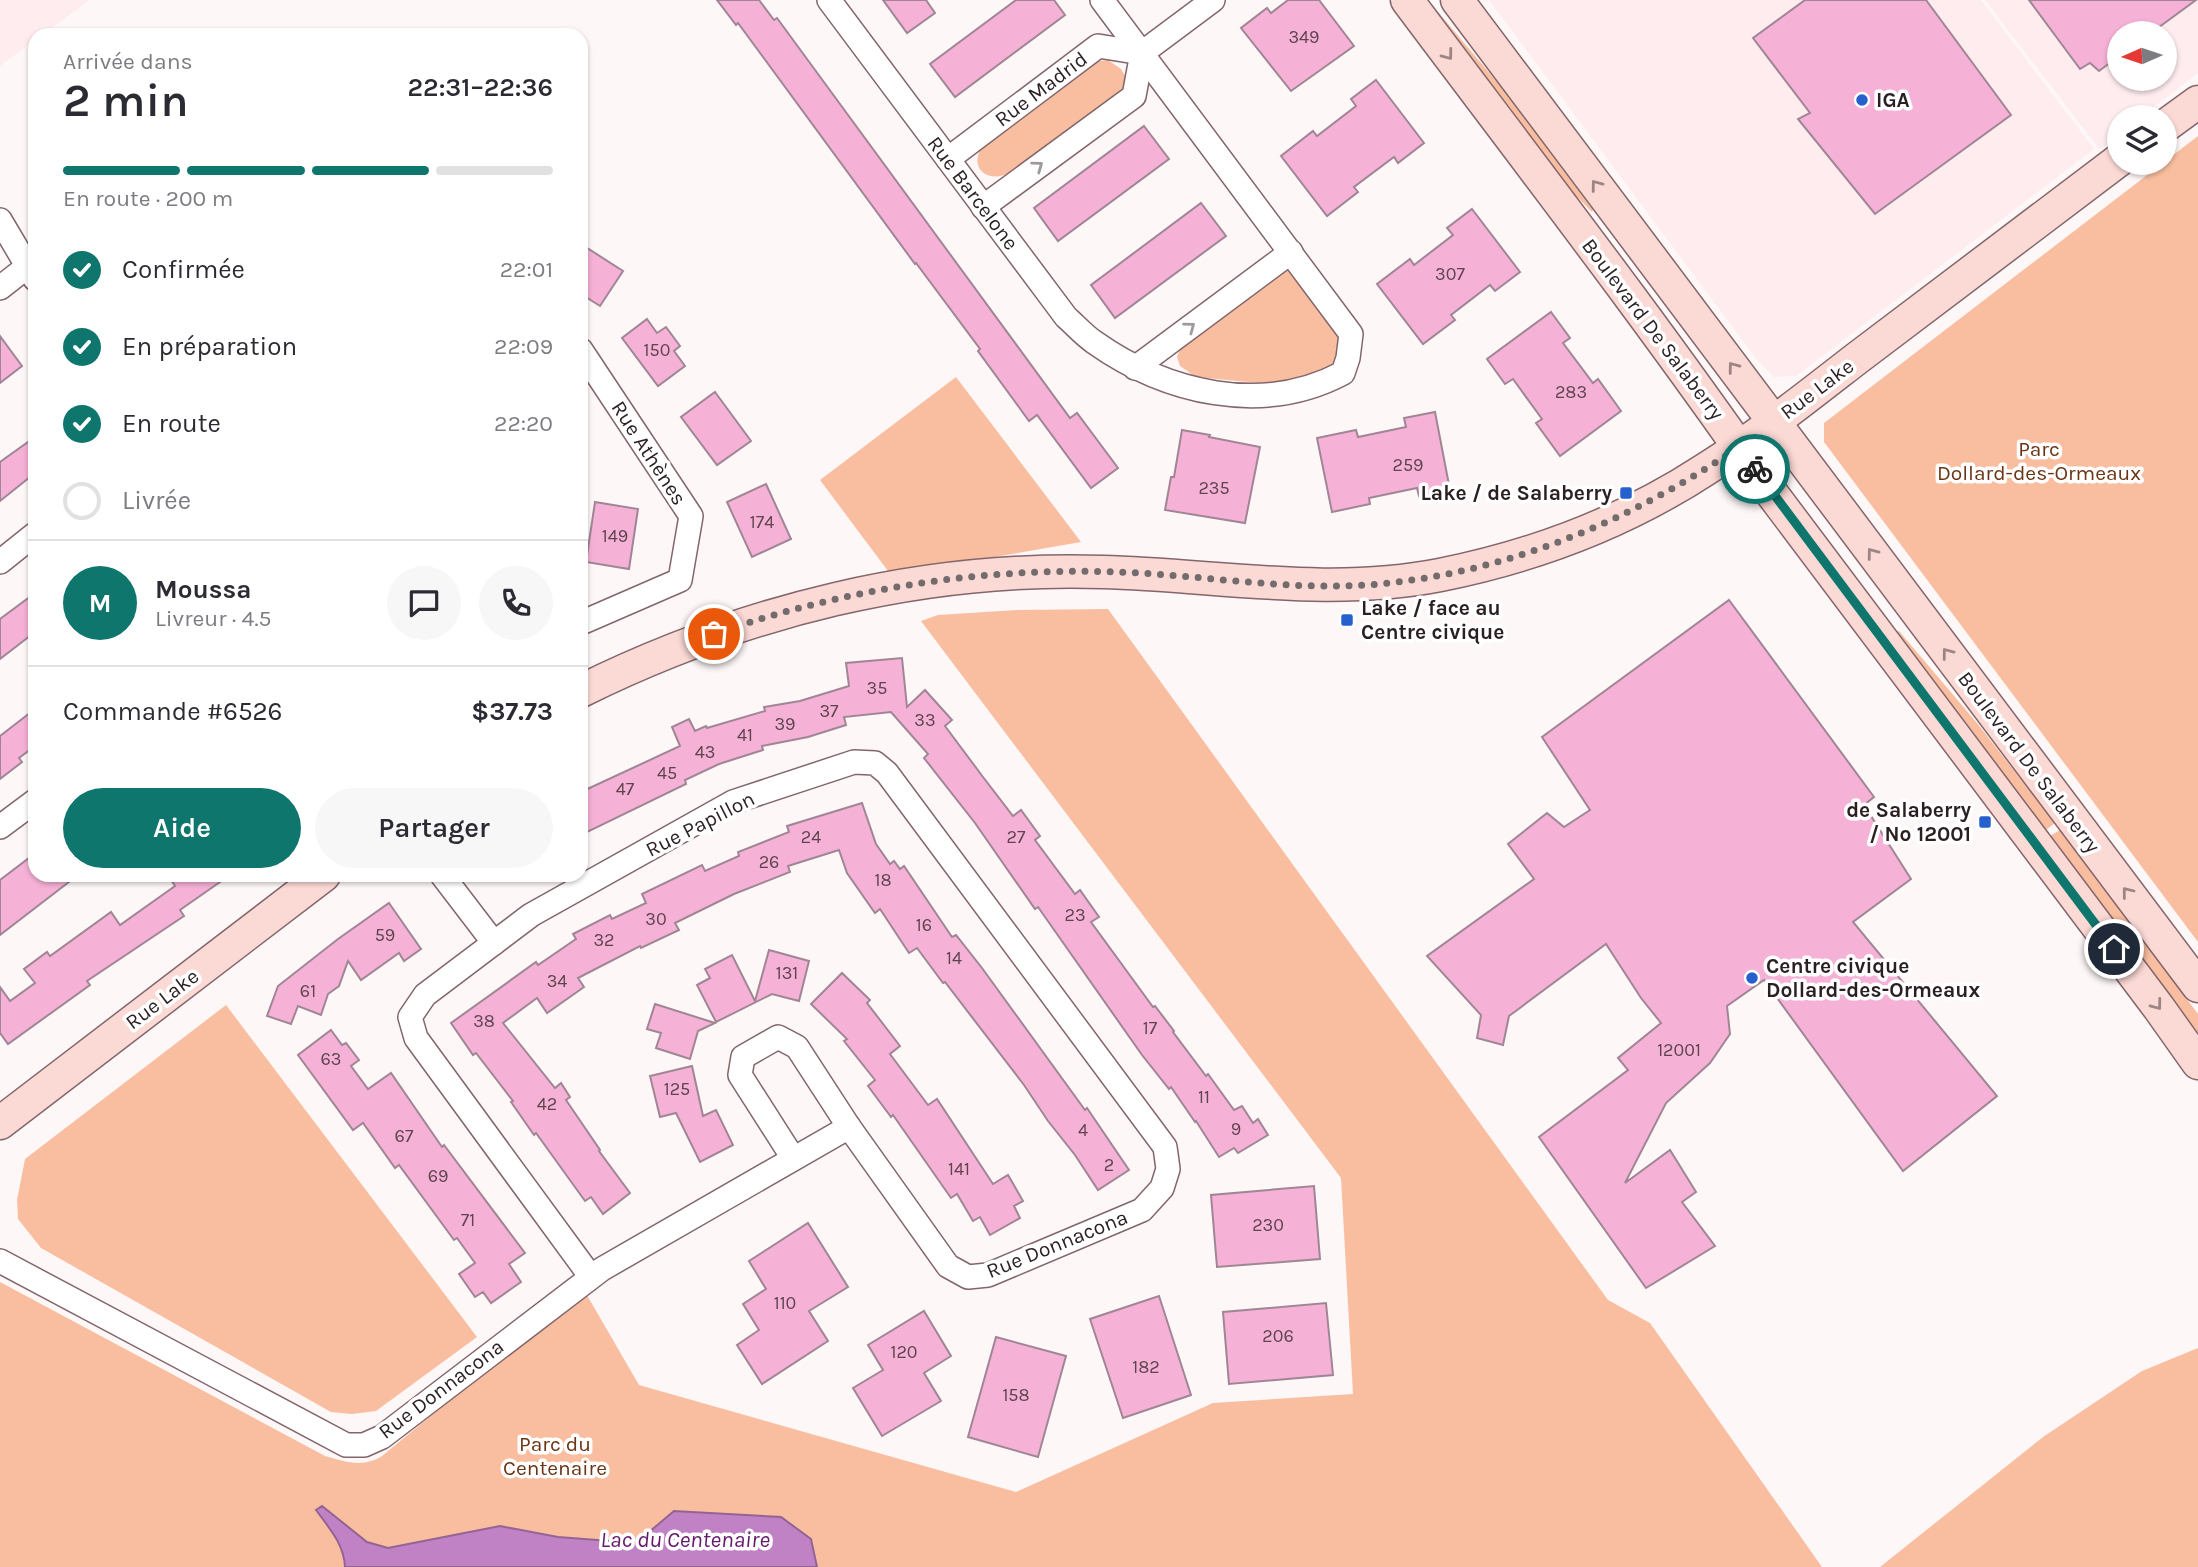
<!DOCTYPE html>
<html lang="fr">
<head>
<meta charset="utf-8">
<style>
  body { margin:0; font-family:Karla,sans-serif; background:#f7f7f7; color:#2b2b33; height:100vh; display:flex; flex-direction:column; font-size:26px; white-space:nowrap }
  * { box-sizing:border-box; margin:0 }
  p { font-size:23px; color:#7c7c81 }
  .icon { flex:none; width:38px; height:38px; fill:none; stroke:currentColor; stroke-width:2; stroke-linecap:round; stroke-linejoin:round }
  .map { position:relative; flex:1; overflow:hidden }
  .sheet { position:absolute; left:28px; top:28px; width:560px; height:854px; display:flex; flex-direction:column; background:#fff; border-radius:21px; box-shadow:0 2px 5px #0004 }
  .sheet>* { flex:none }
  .needle { width:46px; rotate:267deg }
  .fabs { position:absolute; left:2107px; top:21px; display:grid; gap:14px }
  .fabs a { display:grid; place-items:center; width:70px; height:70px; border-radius:50%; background:#fff; box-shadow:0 2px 5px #0004; font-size:35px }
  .pin { position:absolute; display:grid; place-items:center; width:60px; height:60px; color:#fff; margin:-30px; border:4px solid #fff; border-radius:50%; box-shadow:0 2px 7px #0007 }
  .courier { position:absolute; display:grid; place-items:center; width:70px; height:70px; margin:-35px; border:5px solid #0f766e; border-radius:50%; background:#fff; color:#222; box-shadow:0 2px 9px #0007 }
  .headline em { font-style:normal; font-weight:600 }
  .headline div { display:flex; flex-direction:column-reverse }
  .headline { display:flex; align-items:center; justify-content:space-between; height:119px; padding:0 35px }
  h1 { font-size:46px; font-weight:600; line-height:52px }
  .bar { display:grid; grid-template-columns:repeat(4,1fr); gap:10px 7px; align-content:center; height:84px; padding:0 35px }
  .bar i { height:9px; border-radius:5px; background:#e1e1e2 }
  .bar .current { background:#0f766e }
  .bar p { grid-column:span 4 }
  .line { display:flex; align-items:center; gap:18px; padding:0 35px; border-top:2px solid #e1e1e2 }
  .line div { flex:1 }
  .round { display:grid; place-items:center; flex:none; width:74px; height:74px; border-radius:37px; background:#f7f7f7 }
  ol { padding:0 35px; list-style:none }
  li { display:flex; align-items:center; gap:21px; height:77px }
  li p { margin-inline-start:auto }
  li .icon { padding:7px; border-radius:50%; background:#0f766e; color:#fff; stroke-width:4 }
  li:last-child { color:#7c7c81 }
  li i { width:38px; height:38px; border:4px solid #e1e1e2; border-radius:50% }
  .action { display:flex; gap:14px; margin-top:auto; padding:14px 35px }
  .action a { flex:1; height:80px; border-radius:42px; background:#0f766e; color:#fff; font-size:28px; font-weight:600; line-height:80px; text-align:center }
  .action a+a { background:#f7f7f7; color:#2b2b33 }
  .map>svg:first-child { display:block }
  .built { fill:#feecef; fill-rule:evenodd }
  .green { fill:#f9bea0 }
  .water { fill:#c082c4; stroke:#936493; stroke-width:2 }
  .building { fill:#f6b1d6; stroke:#a08694; stroke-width:2 }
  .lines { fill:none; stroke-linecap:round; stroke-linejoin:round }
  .street-casing { stroke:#82666b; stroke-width:26 }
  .secondary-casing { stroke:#82666b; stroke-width:35 }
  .street { stroke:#fff; stroke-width:23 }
  .secondary { stroke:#fbd9d5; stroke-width:32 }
  .oneway { stroke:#9d8584 }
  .oneway2 { stroke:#9f9a9b }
  .done { stroke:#746b6c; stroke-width:7; stroke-dasharray:0 12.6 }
  .route { stroke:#0f766e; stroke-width:9 }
  .poi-dot { fill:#2660cd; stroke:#fff; stroke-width:2.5 }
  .labels { text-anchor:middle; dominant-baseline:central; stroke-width:7; stroke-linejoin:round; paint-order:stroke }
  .number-label { font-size:18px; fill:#5d444e }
  .street-label { font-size:21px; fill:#2a1f21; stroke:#fff }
  .poi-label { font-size:21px; font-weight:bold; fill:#2a1f21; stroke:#fff; text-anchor:start }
  .park-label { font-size:21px; fill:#6a3415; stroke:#fff }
  .water-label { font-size:23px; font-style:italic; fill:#64196b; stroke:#fff }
</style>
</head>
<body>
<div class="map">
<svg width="2198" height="1567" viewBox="0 0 2198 1567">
  <rect width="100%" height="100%" fill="#fef7f8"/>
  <g class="built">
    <path d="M0 0H90L42 35H35V40L0 66Z"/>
    <path d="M1489 0H1981L2094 149 1796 376 1774 377 1758 361Z"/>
    <path d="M1985 0H2198V73L2141 117H2119V134L2100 150ZM2119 33H2165V79H2119Z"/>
  </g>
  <g class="green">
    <path d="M1421 0H1428L1502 88 1593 210 1592 212 1541 160Z"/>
    <path d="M1108 60 1121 69 1127 79 1125 88 1009 173C989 183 969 170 981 148L1099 61Z"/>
    <path d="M2198 136V942L1824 442V423Z"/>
    <path d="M1278 271H1288L1296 276 1338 332 1340 343 1337 357 1332 367 1311 376 1289 382 1259 383 1196 377 1180 366 1177 357 1181 347Z"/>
    <path d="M956 377 1081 542 891 575 820 480Z"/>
    <path d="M1108 609 1608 1300 1650 1323 1822 1567H0V1282L325 1456C346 1462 363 1468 382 1456L584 1290 639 1385 1016 1492 1213 1403 1353 1394 1341 1178 921 621 938 615 1017 610Z"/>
    <path d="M1899 631 1977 723 2055 823 2046 830 1897 632Z"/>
    <path d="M2060 830 2198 1014V1034L2050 836Z"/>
    <path d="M226 1005 477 1337 376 1411 352 1414 331 1412 41 1248 18 1219 17 1200 25 1159Z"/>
    <path d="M2198 1348V1567H1880L2043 1437 2142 1371Z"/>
  </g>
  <path class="water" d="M322 1506 367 1542 388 1548 500 1526 558 1537 636 1543 674 1511 781 1517 811 1539 817 1567H345C344 1544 329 1528 316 1510Z"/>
  <g class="building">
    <path d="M717 0H759L774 20 777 18 1070 418 1077 413 1118 468 1091 488 1037 415 1029 421 978 351 980 349 916 263 915 264 738 23 736 25Z"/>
    <path d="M883 0H926L935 13 907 33Z"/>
    <path d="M1016 0H1054L1065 15 955 97 930 64Z"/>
    <path d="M1288 0H1319L1354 46 1291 91 1241 28 1267 8 1271 13Z"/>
    <path d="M1805 0H1926L2011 115 1875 214 1798 119 1810 113 1753 38Z"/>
    <path d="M2029 0H2196L2151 33H2119V56L2099 71 2090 63 2080 69Z"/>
    <path d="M1376 80 1424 143 1398 163 1394 157 1354 187 1358 192 1327 216 1281 156 1313 131 1317 136 1356 106 1351 99Z"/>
    <path d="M1144 126 1169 159 1058 241 1034 208Z"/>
    <path d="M1201 203 1226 236 1115 318 1091 285Z"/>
    <path d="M1472 209 1520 272 1495 291 1490 285 1451 315 1455 320 1423 344 1377 284 1410 259 1414 265 1453 235 1447 228Z"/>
    <path d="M581 244 623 271 600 306 581 294Z"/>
    <path d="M1551 312 1570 338 1563 343 1593 383 1598 379 1621 411 1560 456 1536 423 1542 419 1513 379 1505 384 1487 359Z"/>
    <path d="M647 319 657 333 666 327 680 346 674 351 685 366 658 386 622 338Z"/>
    <path d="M0 336 22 366 0 383Z"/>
    <path d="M715 392 751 441 717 465 681 417Z"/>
    <path d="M1435 412 1450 490 1419 496 1417 488 1369 498 1370 504 1332 512 1317 438 1356 430 1358 437 1406 427 1404 418Z"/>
    <path d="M1182 430 1210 435 1209 437 1260 447 1245 523 1165 510 1171 477H1174Z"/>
    <path d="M35 437V473L0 501V462Z"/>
    <path d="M766 484 791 539 752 557 727 502Z"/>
    <path d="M595 502 638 509 629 569 586 562Z"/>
    <path d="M35 593V632L0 659V619Z"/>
    <path d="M1729 600 1874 797 1864 805 1911 879 1853 922 1997 1096 1903 1171 1764 980 1727 1006 1730 1034 1710 1063 1666 1103 1625 1183 1670 1150 1696 1192 1682 1202 1715 1246 1646 1288 1539 1137 1628 1070 1618 1058 1661 1023 1641 998 1606 944 1509 1016 1503 1045 1477 1038 1481 1015 1427 956 1534 879 1508 844 1547 813 1564 827 1590 810 1542 737Z"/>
    <path d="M902 658 907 707 925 690 952 720 945 726 983 777 1013 816 1021 810 1040 836 1035 840 1075 894 1080 890 1099 917 1091 922 1153 1007 1155 1006 1174 1031 1173 1032 1206 1076 1208 1074 1234 1110 1242 1106 1253 1123 1258 1119 1268 1135 1238 1153 1234 1148 1219 1157 1196 1121 1195 1122 1171 1087 1169 1089 1142 1055 1038 907 1035 909 975 823 924 758 928 754 891 712 844 717 846 725 808 737 762 746 763 750 719 764 685 780 686 784 581 835V792L680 746 672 727 689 719 695 731 706 726 707 728 765 711 764 707 800 701 849 686 846 663Z"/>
    <path d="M35 709V746L19 758 22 762 0 779V736Z"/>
    <path d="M862 803 876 844 890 864 894 861 900 869 904 866 952 937 956 935 982 968 1085 1110 1087 1108 1129 1170 1098 1190 1075 1155 1048 1121 1024 1085 945 982 943 983 917 948 909 953 880 909 875 913 847 873 839 850 788 866 790 872 734 894 675 923 679 930 641 948 640 946 578 978 584 987 547 1013 537 998 503 1023 555 1088 561 1083 570 1097 566 1100 600 1150 599 1151 630 1193 603 1214 591 1197 585 1201 536 1133 534 1135 511 1102 513 1101 476 1053 473 1055 451 1023 536 962 538 965 576 939 573 934 610 915 612 919 646 903 642 894 702 865 705 871 739 856 738 852 789 832 787 826Z"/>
    <path d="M29 858 35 866V875H78L0 935V880Z"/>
    <path d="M168 875H230L180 910 184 916 87 981 90 985 8 1044 0 1033V987L10 1001 35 983 24 969 47 952 50 956 111 912 120 925 175 886Z"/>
    <path d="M389 903 421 949 404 961 399 953 361 980 348 961 339 986 328 994 321 1015 298 1006 291 1024 267 1016 278 986 338 939Z"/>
    <path d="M769 950 809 961 799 1001 772 994 716 1022 697 985 710 978 705 969 732 955 755 1001Z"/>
    <path d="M842 973 870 1000 867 1003 900 1046 890 1054 928 1105 937 1099 993 1184 1008 1175 1023 1201 1014 1206 1020 1218 990 1235 980 1217 973 1221 957 1194 951 1198 893 1115 891 1117 868 1086 875 1080 844 1041 847 1039 811 1004Z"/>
    <path d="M655 1004 715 1023 698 1031 690 1059 656 1048 661 1033 647 1029Z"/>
    <path d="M331 1030 342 1045 346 1043 359 1060 351 1066 368 1089 391 1073 442 1147 444 1145 525 1253 509 1264 521 1282 491 1303 483 1292 475 1297 459 1274 475 1263 457 1238 454 1240 399 1165 395 1168 363 1123 353 1130 298 1055Z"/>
    <path d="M692 1066 703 1116 716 1110 733 1145 700 1162 676 1113 660 1117 650 1076Z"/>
    <path d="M1314 1186 1320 1259 1217 1267 1211 1195Z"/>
    <path d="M808 1223 848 1287 809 1311 828 1341 762 1384 737 1345 759 1330 743 1304 766 1289 749 1261Z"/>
    <path d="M1159 1296 1191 1395 1123 1418 1090 1319Z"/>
    <path d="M1326 1303 1333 1375 1229 1384 1223 1312Z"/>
    <path d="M924 1311 951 1356 924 1373 941 1401 882 1436 853 1388 883 1370 868 1345Z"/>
    <path d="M996 1337 1066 1356 1038 1457 968 1437Z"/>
  </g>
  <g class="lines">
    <defs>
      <g id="street">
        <path d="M829 0 1066 317C1075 325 1084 335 1094 342 1166 393 1262 416 1343 373L1348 358 1351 334 1102 0"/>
        <path d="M948 159 1098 46 1142 53"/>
        <path d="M983 207 1134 96 1142 53 1213 0"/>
        <path d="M0 220 35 279"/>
        <path d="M0 288 28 266"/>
        <path d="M581 350 691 516 680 580 581 623"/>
        <path d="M1135 368 1291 252"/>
        <path d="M0 562 35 534"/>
        <path d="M0 827 35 801"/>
        <path d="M442 875 494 943"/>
        <path d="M793 1158 740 1075 743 1057 778 1037 797 1047 849 1127"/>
        <path d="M0 1261 346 1445H364L382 1437 602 1269 849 1127 948 1266 968 1277 988 1275 1142 1210 1162 1188 1168 1169 1165 1147 887 773 875 763 854 762 733 802 531 915 425 995 410 1017 416 1038 591 1277"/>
      </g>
      <g id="secondary">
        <path d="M1407 0C1527 160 1650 319 1764 483L2159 1008 2198 1063"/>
        <path d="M1457 0 2198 986"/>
        <path d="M2165 126 2198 102"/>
        <path d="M581 691C743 611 922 566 1103 572 1216 575 1328 597 1440 575 1535 556 1625 522 1706 469 1758 436 1807 397 1856 359 1944 293 2031 226 2119 160"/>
        <path d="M0 1123 324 875"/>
      </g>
    </defs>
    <use href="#street" class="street-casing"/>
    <use href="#secondary" class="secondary-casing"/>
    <use href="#street" class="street"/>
    <use href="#secondary" class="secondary"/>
  </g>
  <defs><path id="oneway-chevron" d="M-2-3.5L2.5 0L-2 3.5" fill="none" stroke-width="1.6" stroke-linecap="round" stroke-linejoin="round" transform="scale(1.75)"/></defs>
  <g class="oneway">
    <use href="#oneway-chevron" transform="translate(1448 55) rotate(53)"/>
    <use href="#oneway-chevron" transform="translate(1596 185) rotate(-127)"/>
    <use href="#oneway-chevron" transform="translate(1733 367) rotate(-127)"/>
    <use href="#oneway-chevron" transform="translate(1872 553) rotate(-127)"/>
    <use href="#oneway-chevron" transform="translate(1947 653) rotate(-127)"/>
    <use href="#oneway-chevron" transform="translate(2127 892) rotate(-128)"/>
    <use href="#oneway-chevron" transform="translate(2157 1005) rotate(53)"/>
  </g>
  <g class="oneway2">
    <use href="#oneway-chevron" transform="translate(1038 166) rotate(-36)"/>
    <use href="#oneway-chevron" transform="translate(1190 327) rotate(-37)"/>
  </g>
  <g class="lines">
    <path class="done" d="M714 634C844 589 981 567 1118 572 1205 575 1292 592 1379 584 1509 572 1632 520 1739 447L1755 469"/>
    <path class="route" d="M1755 469 2114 949"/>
  </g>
  <g class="poi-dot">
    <circle cx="1862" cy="100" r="7"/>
    <rect x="1619" y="486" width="14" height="14" rx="3.5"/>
    <rect x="1340" y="613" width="14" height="14" rx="3.5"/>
    <rect x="1978" y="815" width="14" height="14" rx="3.5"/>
    <circle cx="1752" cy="978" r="7"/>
  </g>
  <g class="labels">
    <g class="number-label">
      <text x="1304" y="37">349</text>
      <text x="1450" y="274">307</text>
      <text x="657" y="350">150</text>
      <text x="1571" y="392">283</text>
      <text x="1408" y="465">259</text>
      <text x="1214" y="488">235</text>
      <text x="762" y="522">174</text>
      <text x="615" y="536">149</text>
      <text x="877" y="688">35</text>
      <text x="829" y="711">37</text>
      <text x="925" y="720">33</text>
      <text x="785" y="724">39</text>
      <text x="745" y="735">41</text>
      <text x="705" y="752">43</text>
      <text x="667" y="773">45</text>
      <text x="625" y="789">47</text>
      <text x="811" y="837">24</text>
      <text x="1016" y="837">27</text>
      <text x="769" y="862">26</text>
      <text x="883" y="880">18</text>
      <text x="1075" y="915">23</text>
      <text x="656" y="919">30</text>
      <text x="924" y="925">16</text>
      <text x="385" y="935">59</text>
      <text x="604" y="940">32</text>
      <text x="954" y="958">14</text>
      <text x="787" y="973">131</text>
      <text x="557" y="981">34</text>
      <text x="308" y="991">61</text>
      <text x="484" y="1021">38</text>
      <text x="1150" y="1028">17</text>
      <text x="1679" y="1050">12001</text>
      <text x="331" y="1059">63</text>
      <text x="677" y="1089">125</text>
      <text x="1204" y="1097">11</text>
      <text x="547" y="1104">42</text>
      <text x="1236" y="1129">9</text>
      <text x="1083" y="1130">4</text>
      <text x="404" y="1136">67</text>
      <text x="1109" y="1165">2</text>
      <text x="959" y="1169">141</text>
      <text x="438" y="1176">69</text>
      <text x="468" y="1220">71</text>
      <text x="1268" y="1225">230</text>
      <text x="785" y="1303">110</text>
      <text x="1278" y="1336">206</text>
      <text x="904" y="1352">120</text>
      <text x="1146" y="1367">182</text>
      <text x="1016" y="1395">158</text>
    </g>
    <g class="street-label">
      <text transform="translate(1041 89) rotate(-37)">Rue Madrid</text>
      <text transform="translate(973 193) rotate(53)">Rue Barcelone</text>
      <text transform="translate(1653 329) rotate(53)">Boulevard De Salaberry</text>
      <text transform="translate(1817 389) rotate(-37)">Rue Lake</text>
      <text transform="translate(649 453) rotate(57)">Rue Athènes</text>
      <text transform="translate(2029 762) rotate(53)">Boulevard De Salaberry</text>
      <text transform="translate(700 824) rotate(-27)">Rue Papillon</text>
      <text transform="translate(162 999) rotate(-37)">Rue Lake</text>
      <text transform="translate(1057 1244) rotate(-22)">Rue Donnacona</text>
      <text transform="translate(441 1389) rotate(-37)">Rue Donnacona</text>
    </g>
    <g class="poi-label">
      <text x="1876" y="100">IGA</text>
      <text x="1612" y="493" text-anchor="end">Lake / de Salaberry</text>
      <text x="1361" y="608">Lake / face au<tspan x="1361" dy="24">Centre civique</tspan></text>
      <text x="1971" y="810" text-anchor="end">de Salaberry<tspan x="1971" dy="24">/ No 12001</tspan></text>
      <text x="1766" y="966">Centre civique<tspan x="1766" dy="24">Dollard-des-Ormeaux</tspan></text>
    </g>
    <g class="park-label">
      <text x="2039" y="449">Parc<tspan x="2039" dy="24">Dollard-des-Ormeaux</tspan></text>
      <text x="555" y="1444">Parc du<tspan x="555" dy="24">Centenaire</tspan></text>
    </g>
    <g class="water-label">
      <text x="685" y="1539">Lac du Centenaire</text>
    </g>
  </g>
</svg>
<div class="fabs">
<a><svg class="needle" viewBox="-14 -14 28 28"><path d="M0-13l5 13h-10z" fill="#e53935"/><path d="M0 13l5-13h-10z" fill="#7c7c81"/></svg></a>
<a><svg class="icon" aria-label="layers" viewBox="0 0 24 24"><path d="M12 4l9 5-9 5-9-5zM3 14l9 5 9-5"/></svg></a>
</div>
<div class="pin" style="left:714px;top:634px;background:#ea580c"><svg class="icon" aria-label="bag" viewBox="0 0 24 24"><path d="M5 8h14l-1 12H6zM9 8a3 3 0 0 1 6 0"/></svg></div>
<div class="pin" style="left:2114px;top:949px;background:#1f2937"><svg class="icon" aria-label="home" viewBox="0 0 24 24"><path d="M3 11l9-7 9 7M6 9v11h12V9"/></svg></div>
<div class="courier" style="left:1755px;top:469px"><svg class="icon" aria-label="bike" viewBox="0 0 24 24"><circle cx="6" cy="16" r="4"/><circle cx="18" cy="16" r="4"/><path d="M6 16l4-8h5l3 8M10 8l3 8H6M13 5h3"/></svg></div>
<section class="sheet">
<div class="headline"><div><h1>2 min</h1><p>Arrivée dans</p></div><em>22:31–22:36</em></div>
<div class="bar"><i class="current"></i><i class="current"></i><i class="current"></i><i></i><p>En route · 200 m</p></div>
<ol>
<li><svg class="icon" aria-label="check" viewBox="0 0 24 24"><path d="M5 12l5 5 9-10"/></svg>Confirmée<p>22:01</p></li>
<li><svg class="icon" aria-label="check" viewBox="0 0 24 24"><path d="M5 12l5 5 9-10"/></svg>En préparation<p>22:09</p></li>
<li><svg class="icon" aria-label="check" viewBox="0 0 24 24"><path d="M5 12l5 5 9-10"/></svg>En route<p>22:20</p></li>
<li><i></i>Livrée</li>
</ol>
<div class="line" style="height:126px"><b class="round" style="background:#0f766e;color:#fff">M</b><div><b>Moussa</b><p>Livreur · 4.5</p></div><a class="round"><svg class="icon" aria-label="chat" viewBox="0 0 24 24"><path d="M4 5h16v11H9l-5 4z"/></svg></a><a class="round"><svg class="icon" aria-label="phone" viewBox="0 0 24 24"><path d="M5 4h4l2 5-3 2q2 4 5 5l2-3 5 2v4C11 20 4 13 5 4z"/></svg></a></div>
<div class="line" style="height:91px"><div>Commande #6526</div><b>$37.73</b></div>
<div class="action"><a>Aide</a><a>Partager</a></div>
</section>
</div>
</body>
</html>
